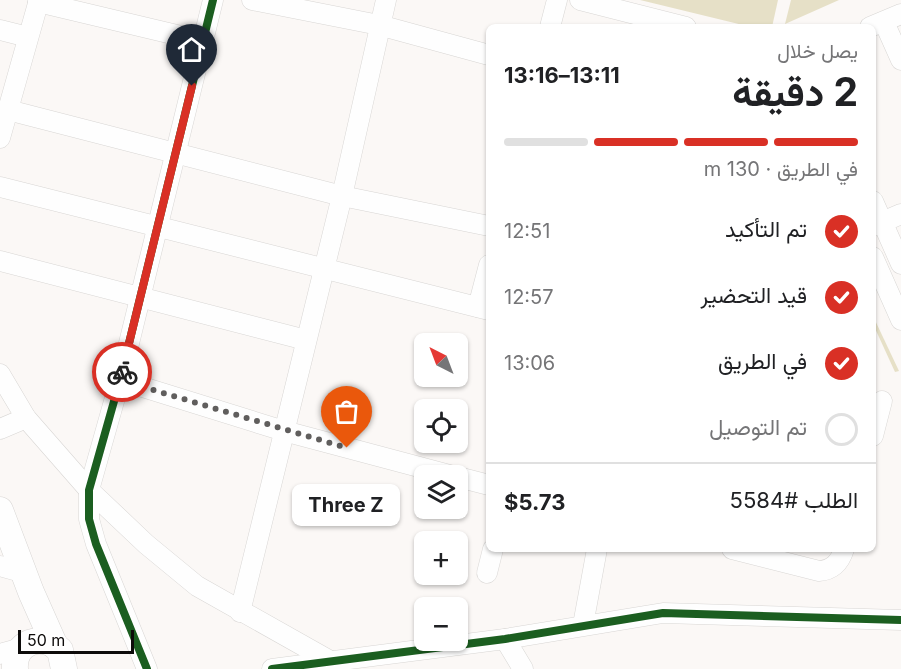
<!DOCTYPE html>
<html lang="ar">
<head>
<meta charset="utf-8">
<style>
  body { margin:0; font-family:Inter,Vazirmatn,sans-serif; background:#f6f6f6; color:#202124; direction:rtl; height:100vh; display:flex; flex-direction:column; font-size:22px; white-space:nowrap }
  * { box-sizing:border-box; margin:0 }
  p { font-size:20px; color:#757577 }
  .icon { flex:none; width:33px; height:33px; fill:none; stroke:currentColor; stroke-width:2; stroke-linecap:round; stroke-linejoin:round }
  .map { position:relative; flex:1; overflow:hidden; direction:ltr }
  .details { position:absolute; left:486px; top:24px; width:390px; height:528px; display:flex; flex-direction:column; background:#fff; border-radius:9px; box-shadow:0 2px 4px #0004; direction:rtl }
  .details>* { flex:none }
  .needle { width:39px; rotate:318deg }
  .controls { position:absolute; left:414px; top:333px; display:grid; gap:12px }
  .controls a { display:grid; place-items:center; width:54px; height:54px; border-radius:9px; background:#fff; box-shadow:0 2px 4px #0004; font-size:30px }
  .scale { position:absolute; left:18px; bottom:15px; width:116px; box-sizing:border-box; padding-left:6px; border:3px solid #0d0b0a; border-top:0; font-size:16px; line-height:21px; white-space:nowrap; color:#0d0b0a; -webkit-text-stroke:4px #fff; paint-order:stroke }
  .pin { position:absolute; display:grid; place-items:center; width:51px; height:51px; color:#fff; margin:-62px -26px; border-radius:50% 50% 50% 0; rotate:-45deg; box-shadow:0 0 6px #0007 }
  .pin .icon { rotate:45deg }
  .courier { position:absolute; display:grid; place-items:center; width:60px; height:60px; margin:-30px; border:4px solid #d93025; border-radius:50%; background:#fff; color:#222; box-shadow:0 2px 8px #0007 }
  .bubble { position:absolute; height:42px; border-radius:9px; background:#fff; box-shadow:0 2px 4px #0004; font-size:20px; font-weight:700; line-height:42px; text-align:center; direction:rtl }
  .overview em { font-style:normal; font-weight:700 }
  .overview div { display:flex; flex-direction:column-reverse }
  .overview { display:flex; align-items:center; justify-content:space-between; height:102px; padding:0 18px }
  h1 { font-size:39px; font-weight:700; line-height:45px }
  .bar { display:grid; grid-template-columns:repeat(4,1fr); gap:9px 6px; align-content:center; height:72px; padding:0 18px }
  .bar i { height:8px; border-radius:4px; background:#e0e0e0 }
  .bar .active { background:#d93025 }
  .bar p { grid-column:span 4 }
  .line { display:flex; align-items:center; gap:15px; padding:0 18px; border-top:2px solid #e0e0e0 }
  .line div { flex:1 }
  ol { padding:0 18px; list-style:none }
  li { display:flex; align-items:center; gap:18px; height:66px }
  li p { margin-inline-start:auto }
  li .icon { padding:6px; border-radius:50%; background:#d93025; color:#fff; stroke-width:4 }
  li:last-child { color:#757577 }
  li i { width:33px; height:33px; border:3px solid #e0e0e0; border-radius:50% }
  .map>svg:first-child { display:block }
  .green { fill:#e6e0c7 }
  .lines { fill:none; stroke-linecap:round; stroke-linejoin:round }
  .minor-casing { stroke:#d8d6d4; stroke-width:21 }
  .major-casing { stroke:#d8d6d4; stroke-width:27 }
  .minor { stroke:#fefefe; stroke-width:20 }
  .major { stroke:#fefefe; stroke-width:26 }
  .cycleway-casing { stroke:#fff; stroke-width:11 }
  .cycleway { stroke:#1b5e20; stroke-width:8 }
  .done { stroke:#605e5d; stroke-width:6; stroke-dasharray:0 10.8 }
  .route { stroke:#d93025; stroke-width:8 }
</style>
</head>
<body>
<div class="map">
<svg width="901" height="669" viewBox="0 0 901 669">
  <rect width="100%" height="100%" fill="#fbf8f6"/>
  <g class="green">
    <path d="M640 0H778L772 27H751Z"/>
    <path d="M791 0H839L785 24Z"/>
    <path d="M873 316 899 371 895 372 873 324Z"/>
  </g>
  <g class="lines">
    <defs>
      <g id="minor">
        <path d="M252 0 379 25 489 55"/>
        <path d="M580 0 686 27"/>
        <path d="M38 2 202 41"/>
        <path d="M884 22 901 60"/>
        <path d="M550 27 557 0"/>
        <path d="M870 27 901 14"/>
        <path d="M0 30 28 37"/>
        <path d="M8 110 342 196 489 226"/>
        <path d="M0 138 39 0"/>
        <path d="M0 187 489 310"/>
        <path d="M873 201 901 264"/>
        <path d="M873 226 901 214"/>
        <path d="M873 257 901 320"/>
        <path d="M0 261 306 340"/>
        <path d="M478 307 489 265"/>
        <path d="M0 374 26 418 89 490 146 544 197 586 332 662"/>
        <path d="M120 380 284 431 453 476"/>
        <path d="M0 429 26 418"/>
        <path d="M873 436 882 401"/>
        <path d="M458 477 489 485"/>
        <path d="M732 549 819 571C833 570 840 562 844 549"/>
        <path d="M0 566 25 573"/>
        <path d="M487 573 493 549"/>
        <path d="M240 612 342 196 386 0"/>
        <path d="M583 625 597 549"/>
        <path d="M505 639 523 669"/>
        <path d="M0 654 21 648"/>
        <path d="M147 669 96 544 89 519V490L120 380 213 0"/>
        <path d="M272 669 505 639 663 613 901 620"/>
      </g>
      <g id="major">
        <path d="M0 510 31 592 55 646"/>
        <path d="M15 669C13 642 42 632 60 650L64 669"/>
      </g>
    </defs>
    <use href="#minor" class="minor-casing"/>
    <use href="#major" class="major-casing"/>
    <use href="#minor" class="minor"/>
    <use href="#major" class="major"/>
    <defs>
      <g id="cycleway">
        <path d="M147 669 96 544 89 519V490L120 380 213 0"/>
        <path d="M272 669 505 639 663 613 901 620"/>
      </g>
    </defs>
    <use href="#cycleway" class="cycleway-casing"/>
    <use href="#cycleway" class="cycleway"/>
  </g>
  <g class="lines">
    <path class="done" d="M122 372 120 380 347 448"/>
    <path class="route" d="M122 372 192 86"/>
  </g>
</svg>
<div class="controls">
<a><svg class="needle" viewBox="-14 -14 28 28"><path d="M0-13l5 13h-10z" fill="#e53935"/><path d="M0 13l5-13h-10z" fill="#757577"/></svg></a>
<a><svg class="icon" aria-label="locate" viewBox="0 0 24 24"><circle cx="12" cy="12" r="6"/><path d="M12 2v4M12 18v4M2 12h4M18 12h4"/></svg></a>
<a><svg class="icon" aria-label="layers" viewBox="0 0 24 24"><path d="M12 4l9 5-9 5-9-5zM3 14l9 5 9-5"/></svg></a>
<a>+</a>
<a>−</a>
</div>
<div class="scale">50 m</div>
<div class="pin" style="left:347px;top:448px;background:#ea580c"><svg class="icon" aria-label="bag" viewBox="0 0 24 24"><path d="M5 8h14l-1 12H6zM9 8a3 3 0 0 1 6 0"/></svg></div>
<div class="pin" style="left:192px;top:86px;background:#1f2937"><svg class="icon" aria-label="home" viewBox="0 0 24 24"><path d="M3 11l9-7 9 7M6 9v11h12V9"/></svg></div>
<div class="courier" style="left:122px;top:372px"><svg class="icon" aria-label="bike" viewBox="0 0 24 24"><circle cx="6" cy="16" r="4"/><circle cx="18" cy="16" r="4"/><path d="M6 16l4-8h5l3 8M10 8l3 8H6M13 5h3"/></svg></div>
<div class="bubble" style="left:292px;top:484px;width:108px">Three Z</div>
<section class="details">
<div class="overview"><div><h1>2 دقيقة</h1><p>يصل خلال</p></div><em>13:11–13:16</em></div>
<div class="bar"><i class="active"></i><i class="active"></i><i class="active"></i><i></i><p>في الطريق · 130 m</p></div>
<ol>
<li><svg class="icon" aria-label="check" viewBox="0 0 24 24"><path d="M5 12l5 5 9-10"/></svg>تم التأكيد<p>12:51</p></li>
<li><svg class="icon" aria-label="check" viewBox="0 0 24 24"><path d="M5 12l5 5 9-10"/></svg>قيد التحضير<p>12:57</p></li>
<li><svg class="icon" aria-label="check" viewBox="0 0 24 24"><path d="M5 12l5 5 9-10"/></svg>في الطريق<p>13:06</p></li>
<li><i></i>تم التوصيل</li>
</ol>
<div class="line" style="height:78px"><div>الطلب #5584</div><b>$5.73</b></div>
</section>
</div>
</body>
</html>
